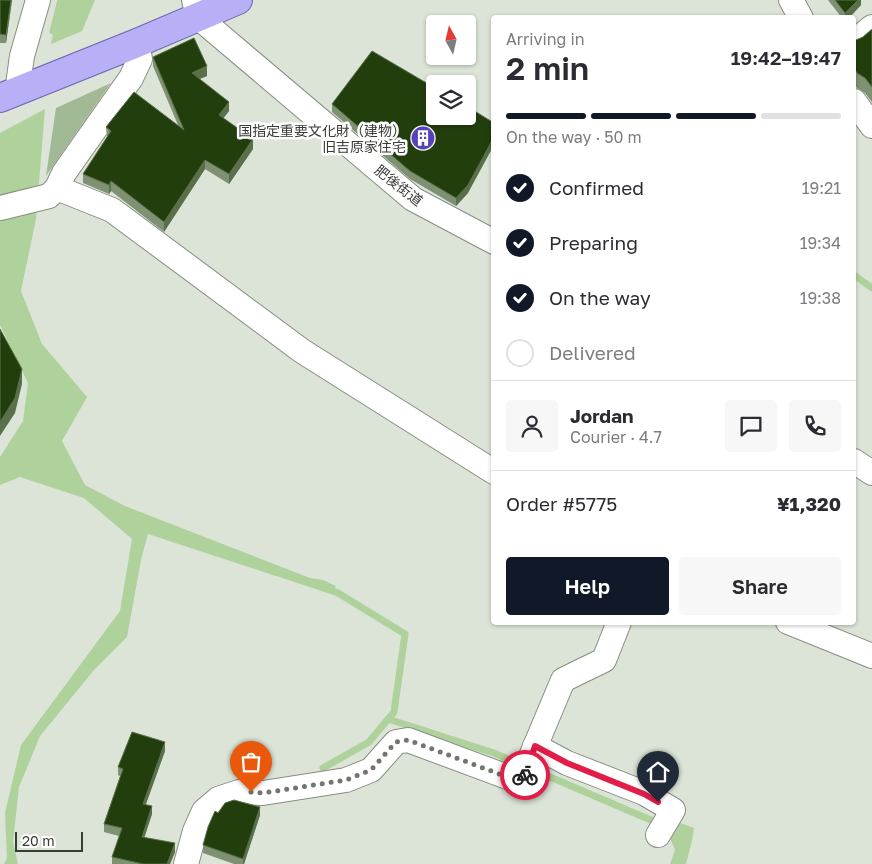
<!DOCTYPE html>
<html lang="en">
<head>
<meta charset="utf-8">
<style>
  body { margin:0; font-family:"Golos Text","Noto Sans JP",sans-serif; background:#f7f7f7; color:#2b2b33; height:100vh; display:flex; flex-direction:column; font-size:19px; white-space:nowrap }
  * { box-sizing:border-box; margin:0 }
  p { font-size:16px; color:#7c7c81 }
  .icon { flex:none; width:28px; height:28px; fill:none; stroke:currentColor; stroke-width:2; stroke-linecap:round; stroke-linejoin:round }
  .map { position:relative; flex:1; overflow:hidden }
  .sheet { position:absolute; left:491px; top:15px; width:365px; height:610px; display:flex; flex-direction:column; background:#fff; border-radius:5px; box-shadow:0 1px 4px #0004 }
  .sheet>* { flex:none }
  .needle { width:32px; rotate:352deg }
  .controls { position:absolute; left:426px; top:15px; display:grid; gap:10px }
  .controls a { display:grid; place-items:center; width:50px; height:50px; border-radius:5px; background:#fff; box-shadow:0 1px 4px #0004; font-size:25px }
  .scale { position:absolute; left:15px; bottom:12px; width:68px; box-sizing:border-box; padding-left:5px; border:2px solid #383b36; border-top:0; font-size:14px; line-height:18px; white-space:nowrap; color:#383b36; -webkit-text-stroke:4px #fff; paint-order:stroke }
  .pin { position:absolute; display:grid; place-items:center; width:42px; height:42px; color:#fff; margin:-51px -21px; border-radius:50% 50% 50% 0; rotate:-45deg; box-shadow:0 0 5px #0007 }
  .pin .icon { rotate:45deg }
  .courier { position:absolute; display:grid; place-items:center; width:50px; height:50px; margin:-25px; border:4px solid #e11d48; border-radius:50%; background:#fff; color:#222; box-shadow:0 1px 6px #0007 }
  .overview em { font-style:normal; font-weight:600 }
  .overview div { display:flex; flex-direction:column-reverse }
  .overview { display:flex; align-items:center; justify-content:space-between; height:85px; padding:0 15px }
  h1 { font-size:32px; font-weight:600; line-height:38px }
  .bar { display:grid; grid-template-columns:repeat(4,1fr); gap:8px 5px; align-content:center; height:60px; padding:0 15px }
  .bar i { height:6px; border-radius:4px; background:#e1e1e2 }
  .bar .current { background:#111827 }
  .bar p { grid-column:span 4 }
  .line { display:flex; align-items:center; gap:12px; padding:0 15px; border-top:1px solid #e1e1e2 }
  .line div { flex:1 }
  .round { display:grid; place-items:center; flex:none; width:52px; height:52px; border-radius:5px; background:#f7f7f7 }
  ol { padding:0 15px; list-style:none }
  li { display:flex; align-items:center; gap:15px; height:55px }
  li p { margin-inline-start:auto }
  li .icon { padding:5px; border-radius:50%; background:#111827; color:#fff; stroke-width:4 }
  li:last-child { color:#7c7c81 }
  li i { width:28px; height:28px; border:2px solid #e1e1e2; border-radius:50% }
  .primary-button { display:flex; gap:10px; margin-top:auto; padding:10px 15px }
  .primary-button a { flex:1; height:58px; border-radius:5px; background:#111827; color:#fff; font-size:20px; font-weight:600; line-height:58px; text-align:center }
  .primary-button a+a { background:#f7f7f7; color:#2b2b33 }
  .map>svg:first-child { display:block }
  .grass { fill:#a2b996 }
  .water { fill:#afd19b }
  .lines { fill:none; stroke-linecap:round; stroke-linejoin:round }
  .stream { stroke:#afd19b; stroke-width:7 }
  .minor-casing { stroke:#868e82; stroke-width:26 }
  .major-casing { stroke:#6b65af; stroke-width:30 }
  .minor { stroke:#fff; stroke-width:24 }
  .major { stroke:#b7b0f6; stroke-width:28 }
  .wall { fill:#7e9172 }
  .shaded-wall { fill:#5a704a }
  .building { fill:#223e0d; stroke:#5a704a }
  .done { stroke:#71766e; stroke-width:5; stroke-dasharray:0 9 }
  .route { stroke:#e11d48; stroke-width:6 }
  .labels { text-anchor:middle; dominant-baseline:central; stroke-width:5; stroke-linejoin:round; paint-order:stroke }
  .poi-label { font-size:14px; fill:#383b36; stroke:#fff; text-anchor:end }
  .street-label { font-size:14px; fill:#383b36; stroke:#fff }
</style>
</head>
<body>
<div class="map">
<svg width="872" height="864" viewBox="0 0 872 864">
  <rect width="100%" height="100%" fill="#dbe4d7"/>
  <path class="grass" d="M111 83 46 176 56 108Z"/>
  <g class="water">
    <path d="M60 0H95L82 31 51 44Z"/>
    <path d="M45 109 36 219 21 291 42 344 87 397 62 441 85 485 125 506 310 578 323 580 336 586 331 594 148 534 141 560 127 637 94 670 40 736 19 787 13 842 18 864H4L7 858 5 813 21 745 120 611 132 539 84 498 20 477 0 485V457L23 421 28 383 0 325V133Z"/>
    <path d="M675 821 694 828 692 841 686 864H670L675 850 668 833Z"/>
  </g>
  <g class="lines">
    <g class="stream">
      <path d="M53 31 61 0"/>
      <path d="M854 275 872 288"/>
      <path d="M388 719 494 753 660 824"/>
      <path d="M323 768 369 742 394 712 405 634 338 593 325 588"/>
    </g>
    <defs>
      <g id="minor">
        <path d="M194 0 198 17 413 199 494 242"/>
        <path d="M791 0 801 18"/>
        <path d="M854 42 872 27"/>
        <path d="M17 92 22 56 38 0"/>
        <path d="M854 101 872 126"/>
        <path d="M57 188 112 210 302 351 494 472"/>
        <path d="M0 208 49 196 57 188 64 173 131 78 140 59 137 43"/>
        <path d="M854 461 872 473"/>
        <path d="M788 622 872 656"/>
        <path d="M535 746 567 763 644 793 673 810 658 835"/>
        <path d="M186 864 195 831 204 811 218 799 239 792 263 793 346 780 371 770 396 742 408 740 521 782 525 776 532 754 563 680 604 660 619 622"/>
      </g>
      <path id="major" d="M0 98 137 43 238 0"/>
    </defs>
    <use href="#minor" class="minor-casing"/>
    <use href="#major" class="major-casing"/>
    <use href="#minor" class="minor"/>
    <use href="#major" class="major"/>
  </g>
  <g class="wall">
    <path d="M0 0H12L6 43H0Z"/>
    <path d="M828 0H861V5L849 18H842Z"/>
    <path d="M872 29V102L865 93 857 88 854 83V40H856L863 37Z"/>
    <path d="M153 57 207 76 199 79 229 111 223 118 253 149 229 184 205 169 164 232 111 191 109 194 83 183V174L107 137 106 127 178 125 153 66Z"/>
    <path d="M332 104 468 193 456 206 410 179 332 112Z"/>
    <path d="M165 751 146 804 152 814 144 837 175 852 170 864H112V857L119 836 104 832V824L120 776 118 775V767Z"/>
    <path d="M260 815 244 864H234L203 853V845Z"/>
  </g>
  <g class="shaded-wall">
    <path d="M11 0H12L6 43V35Z"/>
    <path d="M858 0H861V5L849 18H845V13Z"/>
    <path d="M207 66V76L192 82V73Z"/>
    <path d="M229 102V111L219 124V115Z"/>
    <path d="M494 137V145L468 193 456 206V198Z"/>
    <path d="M253 139V149L229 184V174Z"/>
    <path d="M205 160V169L164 232V222Z"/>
    <path d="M111 181V191L109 194V185Z"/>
    <path d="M22 369V384L15 413 0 436V422Z"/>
    <path d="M165 742V751L143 812V804Z"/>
    <path d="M152 806V814L142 845V837Z"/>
    <path d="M260 807V815L244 864H243V859Z"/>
    <path d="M175 843V852L170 864H167Z"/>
  </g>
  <g class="building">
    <path d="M0 0H11L6 35 0 34Z"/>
    <path d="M835 0H858L845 13Z"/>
    <path d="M872 29V87L865 78 857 73 854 68V40H856L863 37Z"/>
    <path d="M194 38 207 66 192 73 229 102 219 115 253 139 229 174 205 160 164 222 111 181 109 185 83 174 111 131 106 127 134 92 184 130 153 57Z"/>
    <path d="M372 51 435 88V116H468V107L494 123V137L468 185 456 198 410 171 332 104Z"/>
    <path d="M0 329 22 369 15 398 0 422Z"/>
    <path d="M132 732 165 742 143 804 152 806 142 837 175 843 167 864H143L112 857 122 828 104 824 123 769 118 767Z"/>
    <path d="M234 800 260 807 243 859 203 845 208 827 215 811 218 813 225 803Z"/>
  </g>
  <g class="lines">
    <path class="done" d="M251 792 263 793 346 780 371 770 396 742 408 740 521 782 525 775"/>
    <path class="route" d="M525 775 535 746 567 763 644 794 658 802"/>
  </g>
  <defs>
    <symbol id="building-disc" viewBox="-11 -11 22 22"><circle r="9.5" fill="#5742ba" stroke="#fff"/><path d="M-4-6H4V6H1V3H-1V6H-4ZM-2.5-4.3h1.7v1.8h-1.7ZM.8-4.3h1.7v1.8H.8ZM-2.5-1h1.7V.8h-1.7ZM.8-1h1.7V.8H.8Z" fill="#fff"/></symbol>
  </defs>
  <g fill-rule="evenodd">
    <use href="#building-disc" x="409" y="124" width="28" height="28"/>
  </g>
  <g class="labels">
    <g class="poi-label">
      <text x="406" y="130">国指定重要文化財（建物）<tspan x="406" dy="16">旧吉原家住宅</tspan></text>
    </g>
    <g class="street-label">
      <text transform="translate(399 185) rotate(38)">肥後街道</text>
    </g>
  </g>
</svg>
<div class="controls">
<a><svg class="needle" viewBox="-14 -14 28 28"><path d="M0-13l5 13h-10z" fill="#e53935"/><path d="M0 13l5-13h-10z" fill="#7c7c81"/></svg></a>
<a><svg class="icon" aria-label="layers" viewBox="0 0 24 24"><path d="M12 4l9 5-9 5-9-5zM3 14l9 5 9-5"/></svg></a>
</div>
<div class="scale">20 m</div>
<div class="pin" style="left:251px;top:792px;background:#ea580c"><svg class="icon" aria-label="bag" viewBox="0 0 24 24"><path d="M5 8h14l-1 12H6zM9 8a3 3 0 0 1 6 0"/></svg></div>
<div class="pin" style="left:658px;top:802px;background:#1f2937"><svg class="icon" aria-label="home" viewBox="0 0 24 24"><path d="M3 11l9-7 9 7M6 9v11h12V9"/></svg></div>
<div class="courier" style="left:525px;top:775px"><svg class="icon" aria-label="bike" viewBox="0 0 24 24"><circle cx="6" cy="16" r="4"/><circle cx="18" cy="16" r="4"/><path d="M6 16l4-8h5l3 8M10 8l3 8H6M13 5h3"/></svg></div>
<section class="sheet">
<div class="overview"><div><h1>2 min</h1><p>Arriving in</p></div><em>19:42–19:47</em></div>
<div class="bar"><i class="current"></i><i class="current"></i><i class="current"></i><i></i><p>On the way · 50 m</p></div>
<ol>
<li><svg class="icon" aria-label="check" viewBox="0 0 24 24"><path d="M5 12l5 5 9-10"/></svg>Confirmed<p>19:21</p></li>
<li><svg class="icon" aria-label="check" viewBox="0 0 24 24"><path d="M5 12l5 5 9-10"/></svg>Preparing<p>19:34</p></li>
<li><svg class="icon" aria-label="check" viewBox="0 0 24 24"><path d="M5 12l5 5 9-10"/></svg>On the way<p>19:38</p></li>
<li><i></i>Delivered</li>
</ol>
<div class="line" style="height:90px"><a class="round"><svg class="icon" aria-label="person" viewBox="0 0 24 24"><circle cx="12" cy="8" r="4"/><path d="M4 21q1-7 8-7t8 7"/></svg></a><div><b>Jordan</b><p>Courier · 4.7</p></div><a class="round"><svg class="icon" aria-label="chat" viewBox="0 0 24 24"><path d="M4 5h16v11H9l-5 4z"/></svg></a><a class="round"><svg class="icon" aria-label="phone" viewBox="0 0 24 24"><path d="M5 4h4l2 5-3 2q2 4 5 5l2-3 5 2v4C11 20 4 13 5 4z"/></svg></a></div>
<div class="line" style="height:65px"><div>Order #5775</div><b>¥1,320</b></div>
<div class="primary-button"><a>Help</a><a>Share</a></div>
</section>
</div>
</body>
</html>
